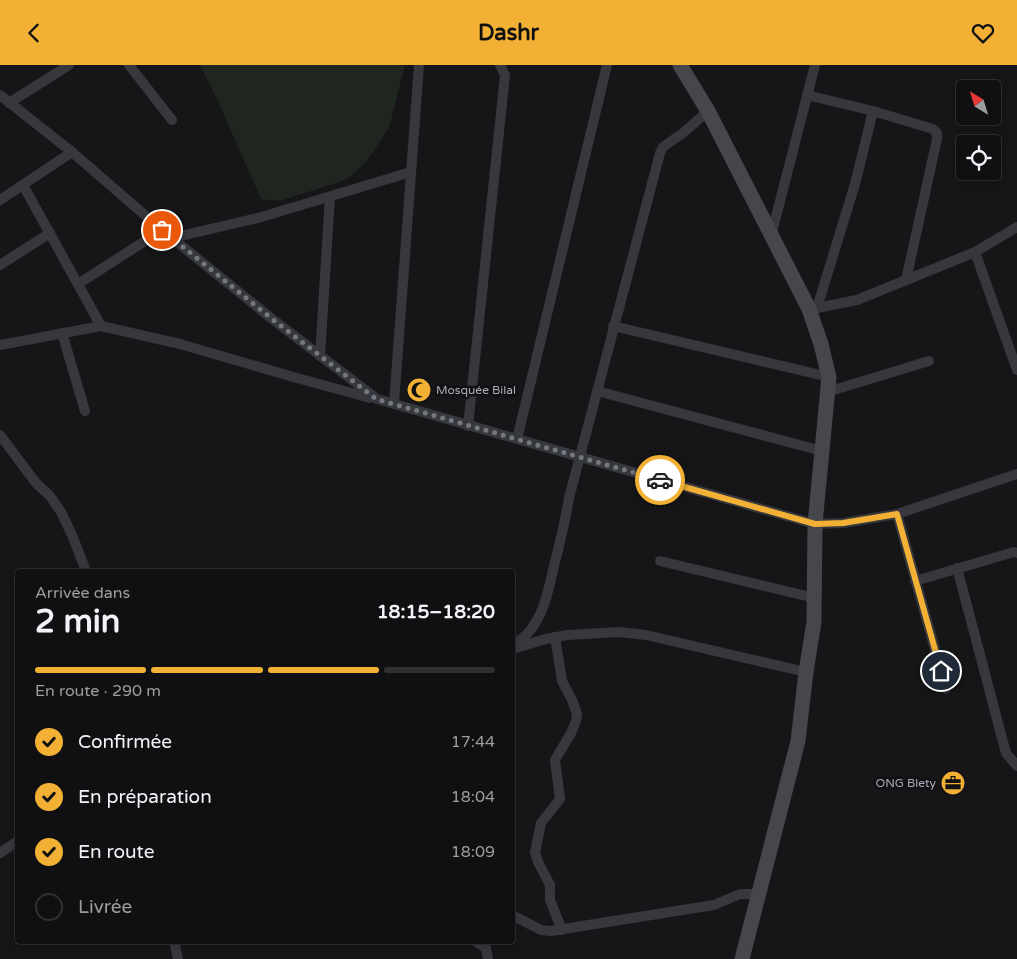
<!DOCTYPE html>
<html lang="fr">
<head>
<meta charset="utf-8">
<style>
  body { margin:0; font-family:"Varela Round",sans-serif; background:#19191b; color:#f1f3f6; height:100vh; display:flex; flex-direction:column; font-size:19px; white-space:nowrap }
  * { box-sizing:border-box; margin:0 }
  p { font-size:16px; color:#9c9d9f }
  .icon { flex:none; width:28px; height:28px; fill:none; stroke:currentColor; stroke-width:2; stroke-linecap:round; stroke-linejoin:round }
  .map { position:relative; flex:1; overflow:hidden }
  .panel { position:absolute; left:15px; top:504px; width:500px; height:375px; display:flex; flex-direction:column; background:#101012; border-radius:5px; box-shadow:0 2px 8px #0003,0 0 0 1px #303032 }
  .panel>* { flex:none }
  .needle { width:32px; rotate:322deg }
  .tools { position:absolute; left:956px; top:15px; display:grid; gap:10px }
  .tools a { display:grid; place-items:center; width:45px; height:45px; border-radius:5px; background:#101012; box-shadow:0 2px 8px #0003,0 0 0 1px #303032; font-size:25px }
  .pin { position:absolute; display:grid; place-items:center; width:42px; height:42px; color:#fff; margin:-21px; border:2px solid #fff; border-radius:50%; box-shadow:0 1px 5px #0007 }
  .courier { position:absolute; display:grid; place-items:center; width:50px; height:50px; margin:-25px; border:4px solid #f2b134; border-radius:50%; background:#fff; color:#222; box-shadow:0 1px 6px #0007 }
  .head em { font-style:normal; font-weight:700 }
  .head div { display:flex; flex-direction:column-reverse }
  .head { display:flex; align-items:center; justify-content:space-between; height:85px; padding:0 20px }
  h1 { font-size:32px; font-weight:700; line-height:38px }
  .bar { display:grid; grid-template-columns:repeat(4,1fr); gap:8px 5px; align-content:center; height:60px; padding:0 20px }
  .bar i { height:6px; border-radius:4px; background:#303032 }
  .bar .current { background:#f2b134 }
  .bar p { grid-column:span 4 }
  ol { padding:0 20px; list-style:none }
  li { display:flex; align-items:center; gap:15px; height:55px }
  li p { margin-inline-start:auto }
  li .icon { padding:5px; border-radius:50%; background:#f2b134; color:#111; stroke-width:4 }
  li:last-child { color:#9c9d9f }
  li i { width:28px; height:28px; border:2px solid #303032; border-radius:50% }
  header { display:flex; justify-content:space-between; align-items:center; height:65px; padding:0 20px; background:#f2b134; color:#111; font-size:22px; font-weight:700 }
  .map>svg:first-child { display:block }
  .green { fill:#1e261f }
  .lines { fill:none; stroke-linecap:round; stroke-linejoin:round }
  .minor { stroke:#37383d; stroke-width:10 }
  .secondary { stroke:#45474d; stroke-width:15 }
  .done { stroke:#757880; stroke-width:5; stroke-dasharray:0 9 }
  .route { stroke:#f2b134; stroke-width:6 }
  .labels { text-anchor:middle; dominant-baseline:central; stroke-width:5; stroke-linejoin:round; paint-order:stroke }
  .poi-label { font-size:12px; fill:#a8adb8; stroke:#111113; text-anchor:start }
</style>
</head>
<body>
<header><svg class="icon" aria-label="back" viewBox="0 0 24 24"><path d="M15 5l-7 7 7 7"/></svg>Dashr<svg class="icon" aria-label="heart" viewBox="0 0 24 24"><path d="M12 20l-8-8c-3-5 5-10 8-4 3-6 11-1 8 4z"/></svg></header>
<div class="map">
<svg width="1017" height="894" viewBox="0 0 1017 894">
  <rect width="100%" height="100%" fill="#161618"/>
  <path class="green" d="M200 0H405L389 63 367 96 348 114 280 136 261 134 217 34Z"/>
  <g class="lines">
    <g class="minor">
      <path d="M129 0 172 55"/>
      <path d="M0 30 72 87 162 165 271 253 377 334 815 459 843 458 897 449 1017 409"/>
      <path d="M807 30 873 46 855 119 817 243"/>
      <path d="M9 38 69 0"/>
      <path d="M873 46 933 64 937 68V74L906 215"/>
      <path d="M23 120 101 261"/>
      <path d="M0 135 72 87"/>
      <path d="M771 171 815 0"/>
      <path d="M172 173 258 153 411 107"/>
      <path d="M975 187 1017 305"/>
      <path d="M0 200 50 168"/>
      <path d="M78 219 162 165"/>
      <path d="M812 244 857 235 975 187 1017 162"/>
      <path d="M613 261 829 312"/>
      <path d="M62 268 85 346"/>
      <path d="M0 280 101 261 180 279 290 311 370 333"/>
      <path d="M320 291 330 132"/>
      <path d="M597 326 822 386"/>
      <path d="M827 327 929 296"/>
      <path d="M394 339 419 0"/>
      <path d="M468 361 505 10 500 0"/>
      <path d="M0 370 36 418 50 431 61 447 72 470 86 506"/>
      <path d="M517 374 607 0"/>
      <path d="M897 449 946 624"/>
      <path d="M660 496 815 533"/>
      <path d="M957 503 1006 688 1017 701"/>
      <path d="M915 516 1014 487 1017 488"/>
      <path d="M555 572 562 616 572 635 577 649 576 656 571 668 555 695 560 734 541 758 535 787 538 797 550 820V835L562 865"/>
      <path d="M512 581C521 575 529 569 534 560 546 542 549 521 554 501 560 478 565 456 569 433L660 88 663 82 683 68 708 46"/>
      <path d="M516 583 542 575 567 570 619 567 646 570 806 607"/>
      <path d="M0 788 18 776"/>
      <path d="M512 850 541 865 551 866 714 840 740 829H758"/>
      <path d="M174 876 178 894"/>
      <path d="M475 876 486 883 488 894"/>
    </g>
    <path class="secondary" d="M680 0 708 46 809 244 821 279 829 312 815 459 814 557 806 607 798 676 742 894"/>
  </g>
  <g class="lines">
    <path class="done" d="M162 165 271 253 376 334 660 415"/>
    <path class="route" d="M660 415 815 459 843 458 897 449 941 606"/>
  </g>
  <defs>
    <symbol id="mosque-disc" viewBox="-11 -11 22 22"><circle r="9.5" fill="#f2b134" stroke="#111113"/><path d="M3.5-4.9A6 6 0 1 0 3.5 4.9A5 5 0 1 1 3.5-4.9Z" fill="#111"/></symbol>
    <symbol id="office-disc" viewBox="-11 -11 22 22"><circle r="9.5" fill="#f2b134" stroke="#111113"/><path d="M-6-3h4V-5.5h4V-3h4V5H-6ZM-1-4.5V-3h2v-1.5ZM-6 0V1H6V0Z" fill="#111"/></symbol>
  </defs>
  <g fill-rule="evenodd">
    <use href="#mosque-disc" x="405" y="311" width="28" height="28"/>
    <use href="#office-disc" x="939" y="704" width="28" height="28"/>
  </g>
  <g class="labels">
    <g class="poi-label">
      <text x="436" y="325">Mosquée Bilal</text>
      <text x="936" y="718" text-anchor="end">ONG Blety</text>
    </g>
  </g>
</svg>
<div class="tools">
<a><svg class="needle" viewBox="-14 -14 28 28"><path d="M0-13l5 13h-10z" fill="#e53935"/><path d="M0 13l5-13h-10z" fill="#9c9d9f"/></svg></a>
<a><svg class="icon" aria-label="locate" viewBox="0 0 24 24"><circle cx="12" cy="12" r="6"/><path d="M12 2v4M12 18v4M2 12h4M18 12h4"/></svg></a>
</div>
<div class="pin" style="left:162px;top:165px;background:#ea580c"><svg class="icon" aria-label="bag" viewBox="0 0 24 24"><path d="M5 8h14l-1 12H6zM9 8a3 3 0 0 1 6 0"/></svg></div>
<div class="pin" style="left:941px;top:606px;background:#1f2937"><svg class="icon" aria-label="home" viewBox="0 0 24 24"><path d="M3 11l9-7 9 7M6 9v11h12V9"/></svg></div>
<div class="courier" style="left:660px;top:415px"><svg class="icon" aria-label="car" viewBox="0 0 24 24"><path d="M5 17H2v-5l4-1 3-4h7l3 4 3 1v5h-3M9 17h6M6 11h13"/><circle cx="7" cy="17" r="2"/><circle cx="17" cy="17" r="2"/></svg></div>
<section class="panel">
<div class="head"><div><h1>2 min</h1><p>Arrivée dans</p></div><em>18:15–18:20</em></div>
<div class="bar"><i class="current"></i><i class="current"></i><i class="current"></i><i></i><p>En route · 290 m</p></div>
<ol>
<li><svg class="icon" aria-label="check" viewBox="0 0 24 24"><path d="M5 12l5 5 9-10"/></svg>Confirmée<p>17:44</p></li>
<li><svg class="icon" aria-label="check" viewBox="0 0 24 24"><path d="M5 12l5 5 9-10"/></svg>En préparation<p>18:04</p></li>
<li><svg class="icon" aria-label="check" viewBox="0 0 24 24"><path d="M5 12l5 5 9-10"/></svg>En route<p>18:09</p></li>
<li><i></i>Livrée</li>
</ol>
</section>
</div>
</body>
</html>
